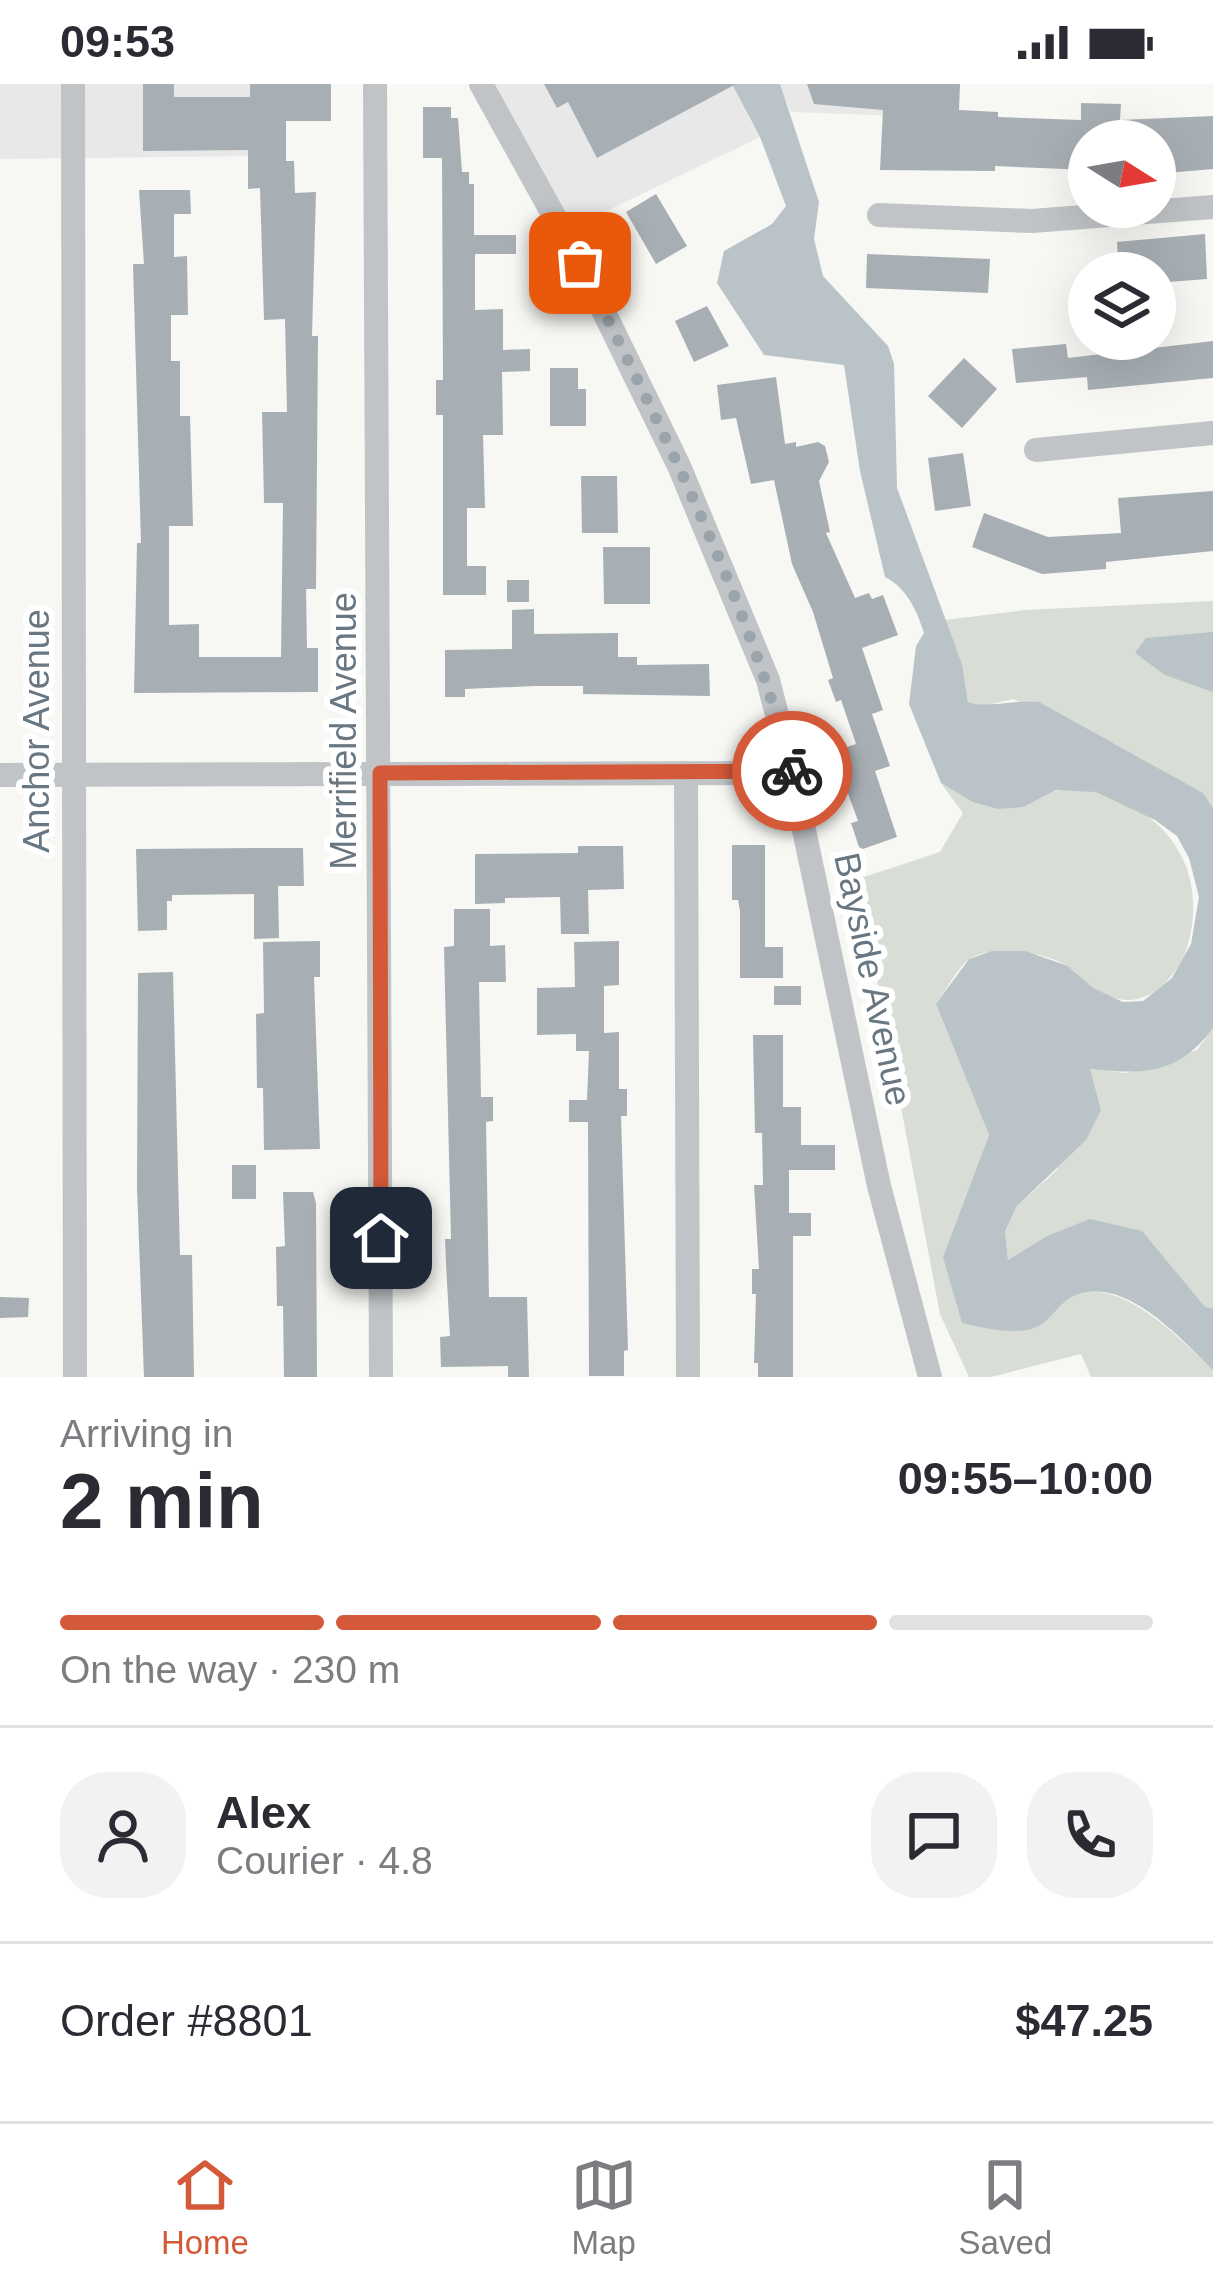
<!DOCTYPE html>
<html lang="en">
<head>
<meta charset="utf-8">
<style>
  body { margin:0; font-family:Arial,sans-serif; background:#f2f2f3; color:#2b2b33; height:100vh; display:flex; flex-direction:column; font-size:45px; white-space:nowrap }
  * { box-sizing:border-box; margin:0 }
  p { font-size:39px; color:#7c7c81 }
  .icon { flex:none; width:66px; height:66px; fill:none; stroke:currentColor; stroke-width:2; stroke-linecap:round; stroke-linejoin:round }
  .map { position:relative; height:1293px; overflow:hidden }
  .side { display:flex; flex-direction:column; background:#fff; flex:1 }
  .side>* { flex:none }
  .needle { width:78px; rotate:101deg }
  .fabs { position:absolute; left:1068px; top:36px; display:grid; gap:24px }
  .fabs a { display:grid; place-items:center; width:108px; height:108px; border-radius:50%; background:#fff; box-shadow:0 12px 48px #0002; font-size:60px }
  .pin { position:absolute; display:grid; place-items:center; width:102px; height:102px; color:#fff; margin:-51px; border-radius:24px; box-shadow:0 6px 18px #0006 }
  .courier { position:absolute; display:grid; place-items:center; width:120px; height:120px; margin:-60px; border:9px solid #d35938; border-radius:50%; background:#fff; color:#222; box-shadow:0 3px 15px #0007 }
  .head em { font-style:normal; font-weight:800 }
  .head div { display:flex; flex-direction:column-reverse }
  .head { display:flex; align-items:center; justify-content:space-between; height:204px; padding:0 60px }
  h1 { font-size:78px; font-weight:800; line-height:90px }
  .bar { display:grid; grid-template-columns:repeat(4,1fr); gap:18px 12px; align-content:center; height:144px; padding:0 60px }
  .bar i { height:15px; border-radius:9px; background:#e1e1e2 }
  .bar .current { background:#d35938 }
  .bar p { grid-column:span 4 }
  .line { display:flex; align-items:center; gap:30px; padding:0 60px; border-top:3px solid #e1e1e2 }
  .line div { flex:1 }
  .round { display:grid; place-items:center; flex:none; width:126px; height:126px; border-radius:48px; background:#f2f2f3 }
  .status { display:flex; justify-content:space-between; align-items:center; height:84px; padding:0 60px; background:#fff; direction:ltr }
  .status svg { height:33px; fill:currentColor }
  .dock { display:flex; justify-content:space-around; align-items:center; height:168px; border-top:3px solid #e1e1e2; background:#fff; font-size:33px; color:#7c7c81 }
  .dock a { display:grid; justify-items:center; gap:6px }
  .dock .current { color:#d35938 }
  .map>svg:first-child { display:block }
  .built { fill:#e7e8e7 }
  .green { fill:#d8ddd5 }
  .water { fill:#bac3c7 }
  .building { fill:#a8afb4 }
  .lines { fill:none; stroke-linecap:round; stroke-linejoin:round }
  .minor { stroke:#c0c4c7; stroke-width:24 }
  .done { stroke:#9aa4aa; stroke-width:12; stroke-dasharray:0 21.6 }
  .route { stroke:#d35938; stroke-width:15 }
  .labels { text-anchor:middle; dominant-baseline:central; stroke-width:12; stroke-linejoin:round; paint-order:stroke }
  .street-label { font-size:36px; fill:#687782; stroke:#fff }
</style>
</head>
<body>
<div class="status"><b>09:53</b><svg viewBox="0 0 49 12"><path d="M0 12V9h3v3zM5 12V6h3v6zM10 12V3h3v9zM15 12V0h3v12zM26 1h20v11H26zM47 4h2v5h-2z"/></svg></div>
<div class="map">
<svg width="1213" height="1293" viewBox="0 0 1213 1293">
  <rect width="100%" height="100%" fill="#f7f7f4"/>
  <g class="built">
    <path d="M0 0H250V72L0 75Z"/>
    <path d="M475 0H732L760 53 567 146Z"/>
    <path d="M778 0H956L955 34 791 28Z"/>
  </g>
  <g class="green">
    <path d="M1213 517V724L1202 709 1115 660 1013 615 978 623 968 618 962 580 945 536 1025 526Z"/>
    <path d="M941 699C966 714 989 725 1019 722 1028 721 1035 714 1043 711 1058 704 1082 704 1098 708 1175 730 1213 797 1183 875 1162 911 1133 929 1094 905 1084 899 1077 887 1066 881 1048 871 1025 867 1004 867 994 867 978 869 969 875 956 885 946 907 936 920L989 1051 943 1173 1036 1244C1047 1234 1059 1220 1072 1213 1119 1189 1181 1256 1213 1286V1293H1091L1081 1270 991 1293H969L940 1230 858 795 940 768 963 729Z"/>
    <path d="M1213 944V1224L1205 1223 1187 1203 1047 1152 1008 1176 1005 1147 1017 1122 1057 1086 1090 985 1126 989 1197 966Z"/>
  </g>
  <g class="water">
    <path d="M732 0H780L819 118 814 155 823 192 888 262 894 280 897 404 962 580 968 618C983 625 1017 615 1039 618L1203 709 1213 724V944C1179 990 1144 991 1090 985L1101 1026 1086 1056 1017 1122 1005 1147 1008 1176 1047 1152 1090 1135 1142 1147 1205 1223 1213 1224V1286C1181 1255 1123 1188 1072 1213 1059 1219 1050 1237 1037 1243 1016 1252 984 1244 962 1239L943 1173 989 1051 936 920 969 875 992 867H1025L1068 882 1093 904 1123 918 1143 917 1172 894 1191 860 1199 813 1189 774 1177 752 1155 736 1096 708 1056 706 1023 723 998 725 973 718 941 699 909 620 916 562 924 549C917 527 907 504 885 493L860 387 844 281 764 271 717 199 724 167 772 140 786 122 760 53Z"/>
    <path d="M1213 548V608L1165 591 1135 569 1146 554Z"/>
  </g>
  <g class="building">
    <path d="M143 0H174V13H250V0H331V37H286V77H294L295 109 316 108 312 252H318L316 505H306L307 564H318V608L134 609 137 459H141L133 180H144L139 106H190L191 130H174V173L187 172 188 231H171V277H180V332H190L193 442H169V541L199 540V573H281L283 419H264L262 328H287L285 235 264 236 260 104 248 105V66L143 67Z"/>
    <path d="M544 0H736L597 74 568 18 557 24Z"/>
    <path d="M807 0H960L959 26 998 28V33L1081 36V19L1121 20 1120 36 1213 32V85L1155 90V57H1089V86L995 82V87L880 86 883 26 814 20Z"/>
    <path d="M423 23H451V34H458L462 88H469V100H474V151H516V170H475V226L503 225V266L530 265V287L502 288 503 351H483L485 424H467V482H486V511H443V331H436V296H443L442 74H423Z"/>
    <path d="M656 110 687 162 656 180 626 128Z"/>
    <path d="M1205 150 1207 195 1155 199V189H1119L1117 158Z"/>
    <path d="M867 170 990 175 988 209 866 204Z"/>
    <path d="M707 222 729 262 694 278 675 237Z"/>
    <path d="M1213 257V294L1088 306 1087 293 1016 299 1012 265 1066 260 1068 274Z"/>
    <path d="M964 274 997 305 962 344 928 312Z"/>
    <path d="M550 284H578V305H586V342H550Z"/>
    <path d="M776 293 785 360 796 358V363L818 358 825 362 829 378 819 397 830 448 826 449 855 514 869 509 872 515 883 511 898 551 862 564 883 626 872 630 890 682 875 687 897 753 860 766 851 739 858 737 833 668 856 660 841 616 836 618 828 596 833 594 813 528 792 480 774 396 751 400 736 334 721 336 717 301Z"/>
    <path d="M963 369 971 422 935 427 928 374Z"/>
    <path d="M581 392H617L618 449H582Z"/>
    <path d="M1213 407V467L1106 478V485L1042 490 972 463 984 429 1048 453 1121 449 1118 414Z"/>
    <path d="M603 463H650V520H604Z"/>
    <rect x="507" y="496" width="22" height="22"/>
    <path d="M534 525V550L618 549V573H637V581L709 580 710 612 583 610V602H534L465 605V613H445V566L512 565V526Z"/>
    <path d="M732 761H765V863H783V894H740V827L738 816H732Z"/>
    <path d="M578 762H623L624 805 588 806 589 850H561L560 813 505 814V819L475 820V770L578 769Z"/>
    <path d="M255 764H303L304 802H278L279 854 254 855V810L172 811V817H167V846L138 847 136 765Z"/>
    <path d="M454 825H490V862L505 861 506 898H479L481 1013H493V1037L486 1038 489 1213H527L529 1293H508V1282L441 1283 440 1253 450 1252 446 1180 445 1155H451L444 863 454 862Z"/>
    <path d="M320 857V893H314L320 1065 264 1066 263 1004H257L256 930 264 929 263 858Z"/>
    <path d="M619 857V901L604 902V949L619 948V1005H627V1032H621L628 1266 624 1267V1292H589L588 1038H569V1016H587L589 967H576V950L537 951V904L575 903 574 858Z"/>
    <path d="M173 888 180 1171H192L194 1293H144L137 1103 138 889Z"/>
    <rect x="774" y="902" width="27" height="19"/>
    <path d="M753 951H783V1023H801V1061H835V1086H789V1129H811V1152H793V1293H758V1279H754L756 1210H752V1185H759L754 1101H763L762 1049H755Z"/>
    <rect x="232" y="1081" width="24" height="34"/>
    <path d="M283 1108H313L316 1119 317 1293H284L283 1222H277L276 1163 285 1162Z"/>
    <path d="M0 1213 29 1214 28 1233 0 1234Z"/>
  </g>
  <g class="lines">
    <g class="minor">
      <path d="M73 0 75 1293"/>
      <path d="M375 0 381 1293"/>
      <path d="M481 0 580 179 679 382 768 596 792 689 879 1102 930 1293"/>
      <path d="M879 131 1032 137 1213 123"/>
      <path d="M1036 366 1213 349"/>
      <path d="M686 689 688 1293"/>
      <path d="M0 691 792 689"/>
    </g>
  </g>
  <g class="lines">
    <path class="done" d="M580 179C661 344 746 509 792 687"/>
    <path class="route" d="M381 1154 380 689 792 687"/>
  </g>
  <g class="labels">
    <g class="street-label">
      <text transform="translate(36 647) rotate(-90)">Anchor Avenue</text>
      <text transform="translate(343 647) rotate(-90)">Merrifield Avenue</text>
      <text transform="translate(873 895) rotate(78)">Bayside Avenue</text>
    </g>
  </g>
</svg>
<div class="fabs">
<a><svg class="needle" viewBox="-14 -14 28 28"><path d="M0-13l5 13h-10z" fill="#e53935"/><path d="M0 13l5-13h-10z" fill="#7c7c81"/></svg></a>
<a><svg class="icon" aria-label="layers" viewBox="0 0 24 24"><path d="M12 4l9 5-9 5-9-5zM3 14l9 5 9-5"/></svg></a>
</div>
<div class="pin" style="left:580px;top:179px;background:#ea580c"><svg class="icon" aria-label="bag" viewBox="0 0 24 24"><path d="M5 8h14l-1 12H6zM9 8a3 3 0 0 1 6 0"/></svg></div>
<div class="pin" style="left:381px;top:1154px;background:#1f2937"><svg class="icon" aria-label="home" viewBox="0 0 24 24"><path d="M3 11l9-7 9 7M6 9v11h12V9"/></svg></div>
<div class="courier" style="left:792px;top:687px"><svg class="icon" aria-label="bike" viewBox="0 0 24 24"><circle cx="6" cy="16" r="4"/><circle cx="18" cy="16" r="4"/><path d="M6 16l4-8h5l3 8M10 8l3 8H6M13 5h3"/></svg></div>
</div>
<section class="side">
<div class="head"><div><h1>2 min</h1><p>Arriving in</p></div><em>09:55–10:00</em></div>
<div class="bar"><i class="current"></i><i class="current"></i><i class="current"></i><i></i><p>On the way · 230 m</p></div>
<div class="line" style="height:216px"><a class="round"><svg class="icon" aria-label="person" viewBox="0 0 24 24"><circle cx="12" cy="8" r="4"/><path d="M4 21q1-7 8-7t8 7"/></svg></a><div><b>Alex</b><p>Courier · 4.8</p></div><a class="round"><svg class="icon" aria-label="chat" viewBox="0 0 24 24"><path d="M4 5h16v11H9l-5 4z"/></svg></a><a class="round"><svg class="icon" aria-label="phone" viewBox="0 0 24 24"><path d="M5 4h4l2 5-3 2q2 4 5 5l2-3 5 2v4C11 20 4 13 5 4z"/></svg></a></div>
<div class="line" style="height:156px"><div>Order #8801</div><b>$47.25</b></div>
</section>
<nav class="dock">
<a class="current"><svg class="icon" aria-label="home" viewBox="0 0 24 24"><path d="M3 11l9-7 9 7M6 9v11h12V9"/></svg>Home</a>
<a><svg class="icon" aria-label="map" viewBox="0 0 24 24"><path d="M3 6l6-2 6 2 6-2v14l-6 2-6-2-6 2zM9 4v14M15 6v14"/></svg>Map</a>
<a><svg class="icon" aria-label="saved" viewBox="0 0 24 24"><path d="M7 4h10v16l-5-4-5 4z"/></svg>Saved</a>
</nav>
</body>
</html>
